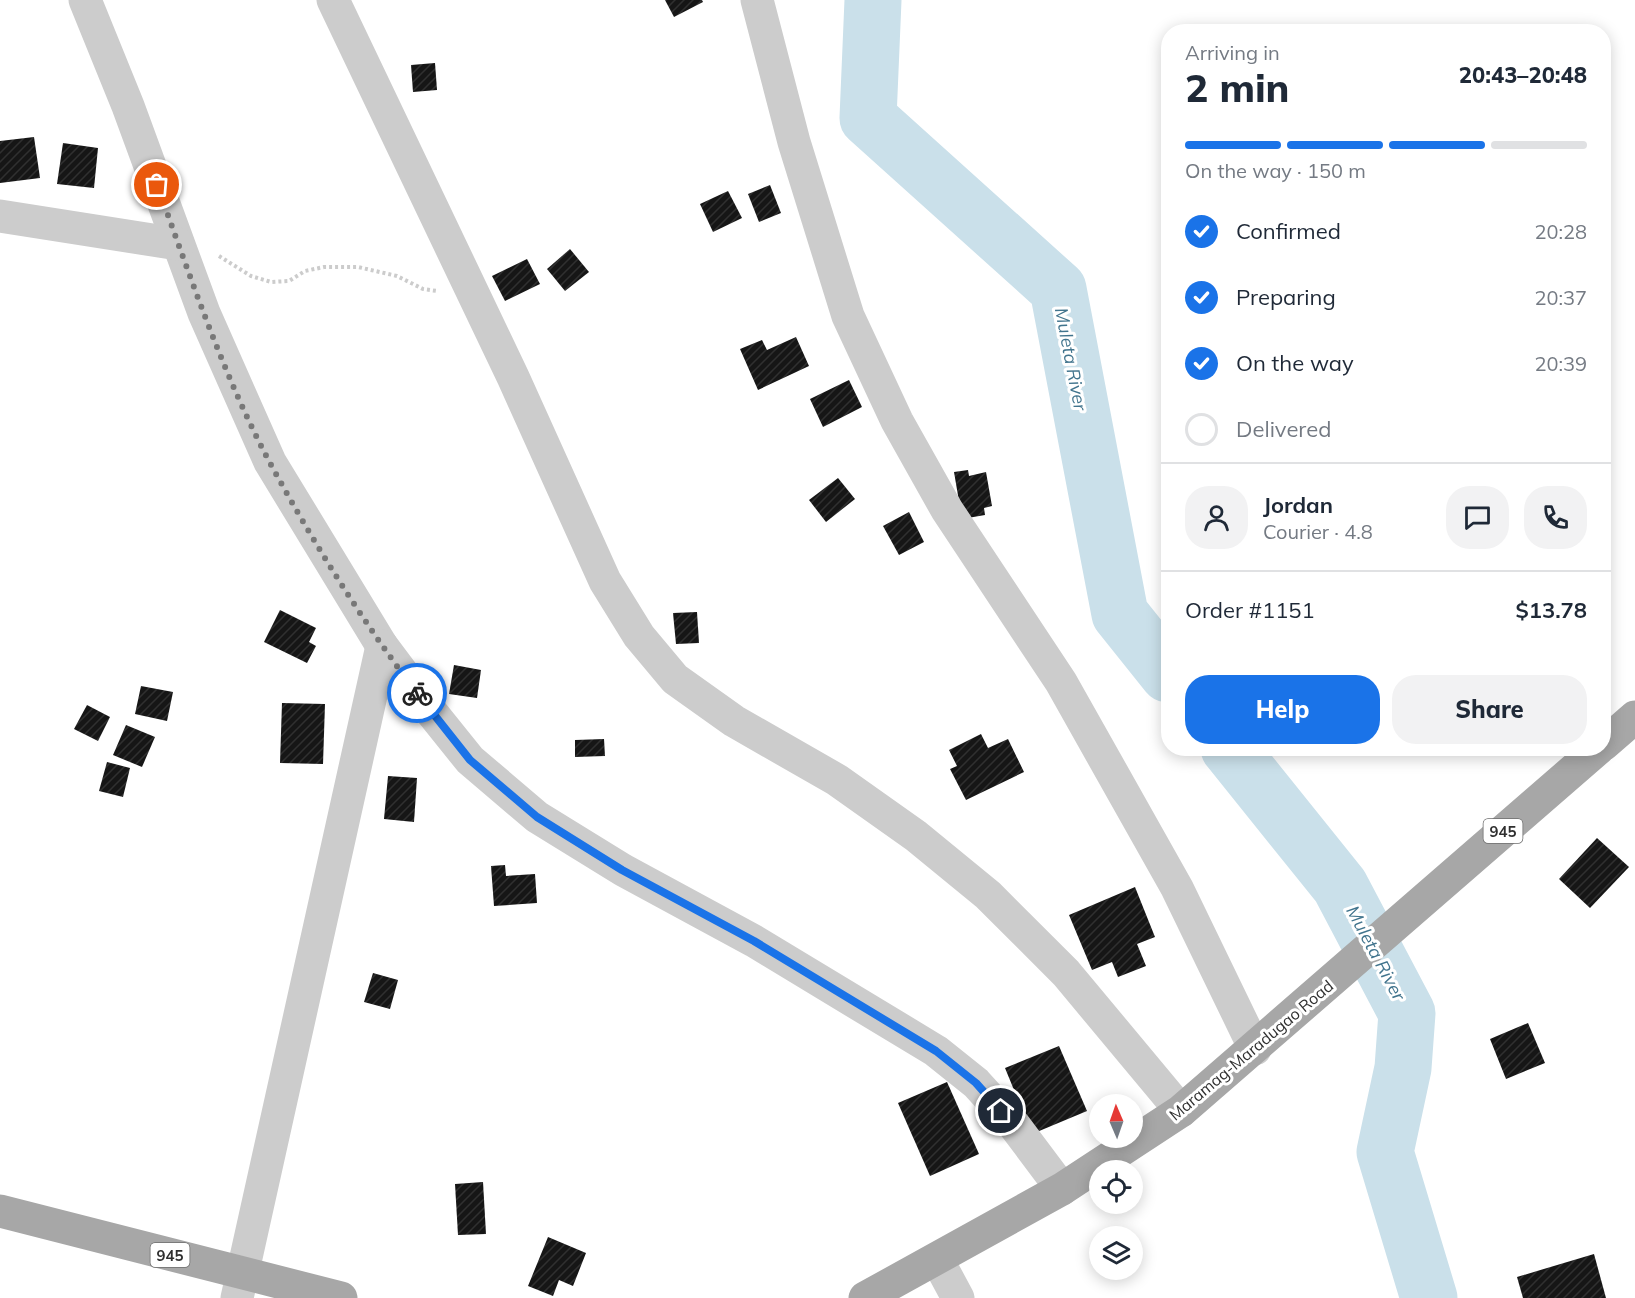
<!DOCTYPE html>
<html lang="en">
<head>
<meta charset="utf-8">
<style>
  body { margin:0; font-family:Mulish,sans-serif; background:#f2f2f3; color:#1f2937; height:100vh; display:flex; flex-direction:column; font-size:22px; white-space:nowrap }
  * { box-sizing:border-box; margin:0 }
  p { font-size:20px; color:#747a83 }
  .icon { flex:none; width:33px; height:33px; fill:none; stroke:currentColor; stroke-width:2; stroke-linecap:round; stroke-linejoin:round }
  .map { position:relative; flex:1; overflow:hidden }
  .sheet { position:absolute; left:1161px; top:24px; width:450px; height:732px; display:flex; flex-direction:column; background:#fff; border-radius:24px; box-shadow:0 3px 15px #0003 }
  .sheet>* { flex:none }
  .needle { width:39px; rotate:358deg }
  .buttons { position:absolute; left:1089px; top:1094px; display:grid; gap:12px }
  .buttons a { display:grid; place-items:center; width:54px; height:54px; border-radius:50%; background:#fff; box-shadow:0 3px 15px #0003; font-size:30px }
  .pin { position:absolute; display:grid; place-items:center; width:51px; height:51px; color:#fff; margin:-26px; border:3px solid #fff; border-radius:50%; box-shadow:0 2px 6px #0007 }
  .courier { position:absolute; display:grid; place-items:center; width:60px; height:60px; margin:-30px; border:4px solid #1a73e8; border-radius:50%; background:#fff; color:#222; box-shadow:0 2px 8px #0007 }
  .headline em { font-style:normal; font-weight:800 }
  .headline div { display:flex; flex-direction:column-reverse }
  .headline { display:flex; align-items:center; justify-content:space-between; height:102px; padding:0 24px }
  h1 { font-size:39px; font-weight:800; line-height:45px }
  .bar { display:grid; grid-template-columns:repeat(4,1fr); gap:9px 6px; align-content:center; height:72px; padding:0 24px }
  .bar i { height:8px; border-radius:4px; background:#e0e1e3 }
  .bar .selected { background:#1a73e8 }
  .bar p { grid-column:span 4 }
  .line { display:flex; align-items:center; gap:15px; padding:0 24px; border-top:2px solid #e0e1e3 }
  .line div { flex:1 }
  .round { display:grid; place-items:center; flex:none; width:63px; height:63px; border-radius:24px; background:#f2f2f3 }
  ol { padding:0 24px; list-style:none }
  li { display:flex; align-items:center; gap:18px; height:66px }
  li p { margin-inline-start:auto }
  li .icon { padding:6px; border-radius:50%; background:#1a73e8; color:#fff; stroke-width:4 }
  li:last-child { color:#747a83 }
  li i { width:33px; height:33px; border:3px solid #e0e1e3; border-radius:50% }
  .action { display:flex; gap:12px; margin-top:auto; padding:12px 24px }
  .action a { flex:1; height:69px; border-radius:24px; background:#1a73e8; color:#fff; font-size:24px; font-weight:800; line-height:69px; text-align:center }
  .action a+a { background:#f2f2f3; color:#1f2937 }
  .map>svg:first-child { display:block }
  .lines { fill:none; stroke-linecap:round; stroke-linejoin:round }
  .river { stroke:#cae0ea; stroke-width:57 }
  .building { fill:url(#building-hatch) }
  .path { stroke:#ccc; stroke-width:4; stroke-dasharray:3 3; stroke-linecap:butt }
  .minor { stroke:#ccc; stroke-width:33 }
  .major { stroke:#a7a7a7; stroke-width:33 }
  .done { stroke:#787878; stroke-width:6; stroke-dasharray:0 10.8 }
  .route { stroke:#1a73e8; stroke-width:8 }
  .labels { text-anchor:middle; dominant-baseline:central; stroke-width:6; stroke-linejoin:round; paint-order:stroke }
  .shield { fill:#fff; stroke:#6d6d6d; stroke-width:1.5 }
  .shield-label { font-size:15px; font-weight:bold; fill:#2f2f2f }
  .street-label { font-size:16px; fill:#2f2f2f; stroke:#fff }
  .water-label { font-size:18px; font-style:italic; fill:#41748d; stroke:#fff }
</style>
</head>
<body>
<div class="map">
<svg width="1635" height="1298" viewBox="0 0 1635 1298">
  <defs>
    <pattern id="building-hatch" width="6" height="6" patternUnits="userSpaceOnUse" patternTransform="scale(1.5)"><rect width="6" height="6" fill="#161616"/><path d="M-1 1l2-2M0 6l6-6M5 7l2-2" fill="none" stroke="#303030"/></pattern>
  </defs>
  <rect width="100%" height="100%" fill="#fff"/>
  <g class="lines">
    <g class="river">
      <path d="M873 0 868 118 1058 289 1120 614 1168 674"/>
      <path d="M1229 748 1340 886 1407 1013 1403 1068 1385 1152 1429 1298"/>
    </g>
  </g>
  <g class="building">
    <path d="M665 0H702L703 2 674 17Z"/>
    <path d="M435 63 437 90 413 92 411 65Z"/>
    <path d="M34 137 40 178 0 183V141Z"/>
    <path d="M63 143 98 148 94 188 57 184Z"/>
    <path d="M770 185 781 213 759 222 748 194Z"/>
    <path d="M728 191 742 218 713 232 700 204Z"/>
    <path d="M570 249 589 272 565 291 547 269Z"/>
    <path d="M527 259 540 284 505 301 492 276Z"/>
    <path d="M796 337 809 366 758 390 740 349 762 340 767 350Z"/>
    <path d="M849 380 862 407 823 427 810 399Z"/>
    <path d="M968 470 969 476 986 472 992 506 984 508 985 515 962 519 954 472Z"/>
    <path d="M838 478 855 499 826 522 809 500Z"/>
    <path d="M909 512 924 542 899 555 883 526Z"/>
    <path d="M280 610 316 628 309 642 316 646 307 663 264 642Z"/>
    <path d="M697 612 699 643 676 644 673 613Z"/>
    <path d="M454 665 481 670 477 698 449 694Z"/>
    <path d="M141 686 173 692 167 721 135 714Z"/>
    <path d="M282 703 325 704 323 764 280 763Z"/>
    <path d="M87 705 110 717 98 741 74 729Z"/>
    <path d="M126 725 155 737 142 767 113 755Z"/>
    <path d="M981 734 988 748 1008 739 1024 772 966 800 950 769 957 766 949 750Z"/>
    <path d="M604 739 605 756 575 757V740Z"/>
    <path d="M107 762 130 768 123 797 99 791Z"/>
    <path d="M388 776 417 778 414 822 384 819Z"/>
    <path d="M1597 838 1629 867 1590 908 1559 879Z"/>
    <path d="M505 865 506 876 535 874 537 903 494 906 491 866Z"/>
    <path d="M1135 887 1155 937 1137 944 1146 966 1118 977 1112 962 1092 970 1069 915Z"/>
    <path d="M373 973 398 980 390 1009 364 1002Z"/>
    <path d="M1528 1023 1545 1063 1506 1079 1490 1039Z"/>
    <path d="M1059 1046 1087 1111 1032 1134 1005 1068Z"/>
    <path d="M947 1082 979 1154 930 1176 898 1103Z"/>
    <path d="M483 1182 486 1234 458 1235 455 1184Z"/>
    <path d="M548 1237 586 1253 573 1286 559 1280 553 1296 528 1286Z"/>
    <path d="M1594 1254 1606 1298H1523L1517 1277Z"/>
  </g>
  <g class="lines">
    <path class="path" d="M219 256 251 276 271 282 289 281 305 271 324 267H358L397 276 423 289 437 291"/>
    <g class="minor">
      <path d="M85 0 128 106 204 313 270 462 382 646 433 714 470 760 537 817 623 870 754 941 936 1051 976 1083 1014 1125 1062 1189"/>
      <path d="M333 0 513 377 605 581 639 636 675 679 734 721 837 780 916 836 988 895 1066 973 1181 1111"/>
      <path d="M757 0 794 142 848 316 897 421 947 510 1061 682 1177 888 1255 1049"/>
      <path d="M0 216 178 244"/>
      <path d="M937 1259 958 1298"/>
      <path d="M237 1298 382 646"/>
    </g>
    <g class="major">
      <path d="M1604 744 1635 717"/>
      <path d="M0 1211 341 1298"/>
      <path d="M865 1298 1062 1189 1181 1111 1599 748"/>
    </g>
  </g>
  <g class="lines">
    <path class="done" d="M157 185C191 278 223 375 270 463 313 542 362 621 417 693"/>
    <path class="route" d="M417 693 470 760 537 817 622 870 754 941 936 1051 976 1083 1001 1111"/>
  </g>
  <g class="labels">
    <g class="shield">
      <rect x="1483.5" y="819" width="39" height="24" rx="4.5"/>
      <rect x="150.5" y="1243" width="39" height="24" rx="4.5"/>
    </g>
    <g class="shield-label">
      <text x="1503" y="831">945</text>
      <text x="170" y="1255">945</text>
    </g>
    <g class="street-label">
      <text transform="translate(1251 1050) rotate(-40)">Maramag-Maradugao Road</text>
    </g>
    <g class="water-label">
      <text transform="translate(1071 359) rotate(79)">Muleta River</text>
      <text transform="translate(1376 953) rotate(62)">Muleta River</text>
    </g>
  </g>
</svg>
<div class="buttons">
<a><svg class="needle" viewBox="-14 -14 28 28"><path d="M0-13l5 13h-10z" fill="#e53935"/><path d="M0 13l5-13h-10z" fill="#747a83"/></svg></a>
<a><svg class="icon" aria-label="locate" viewBox="0 0 24 24"><circle cx="12" cy="12" r="6"/><path d="M12 2v4M12 18v4M2 12h4M18 12h4"/></svg></a>
<a><svg class="icon" aria-label="layers" viewBox="0 0 24 24"><path d="M12 4l9 5-9 5-9-5zM3 14l9 5 9-5"/></svg></a>
</div>
<div class="pin" style="left:157px;top:185px;background:#ea580c"><svg class="icon" aria-label="bag" viewBox="0 0 24 24"><path d="M5 8h14l-1 12H6zM9 8a3 3 0 0 1 6 0"/></svg></div>
<div class="pin" style="left:1001px;top:1111px;background:#1f2937"><svg class="icon" aria-label="home" viewBox="0 0 24 24"><path d="M3 11l9-7 9 7M6 9v11h12V9"/></svg></div>
<div class="courier" style="left:417px;top:693px"><svg class="icon" aria-label="bike" viewBox="0 0 24 24"><circle cx="6" cy="16" r="4"/><circle cx="18" cy="16" r="4"/><path d="M6 16l4-8h5l3 8M10 8l3 8H6M13 5h3"/></svg></div>
<section class="sheet">
<div class="headline"><div><h1>2 min</h1><p>Arriving in</p></div><em>20:43–20:48</em></div>
<div class="bar"><i class="selected"></i><i class="selected"></i><i class="selected"></i><i></i><p>On the way · 150 m</p></div>
<ol>
<li><svg class="icon" aria-label="check" viewBox="0 0 24 24"><path d="M5 12l5 5 9-10"/></svg>Confirmed<p>20:28</p></li>
<li><svg class="icon" aria-label="check" viewBox="0 0 24 24"><path d="M5 12l5 5 9-10"/></svg>Preparing<p>20:37</p></li>
<li><svg class="icon" aria-label="check" viewBox="0 0 24 24"><path d="M5 12l5 5 9-10"/></svg>On the way<p>20:39</p></li>
<li><i></i>Delivered</li>
</ol>
<div class="line" style="height:108px"><a class="round"><svg class="icon" aria-label="person" viewBox="0 0 24 24"><circle cx="12" cy="8" r="4"/><path d="M4 21q1-7 8-7t8 7"/></svg></a><div><b>Jordan</b><p>Courier · 4.8</p></div><a class="round"><svg class="icon" aria-label="chat" viewBox="0 0 24 24"><path d="M4 5h16v11H9l-5 4z"/></svg></a><a class="round"><svg class="icon" aria-label="phone" viewBox="0 0 24 24"><path d="M5 4h4l2 5-3 2q2 4 5 5l2-3 5 2v4C11 20 4 13 5 4z"/></svg></a></div>
<div class="line" style="height:78px"><div>Order #1151</div><b>$13.78</b></div>
<div class="action"><a>Help</a><a>Share</a></div>
</section>
</div>
</body>
</html>
